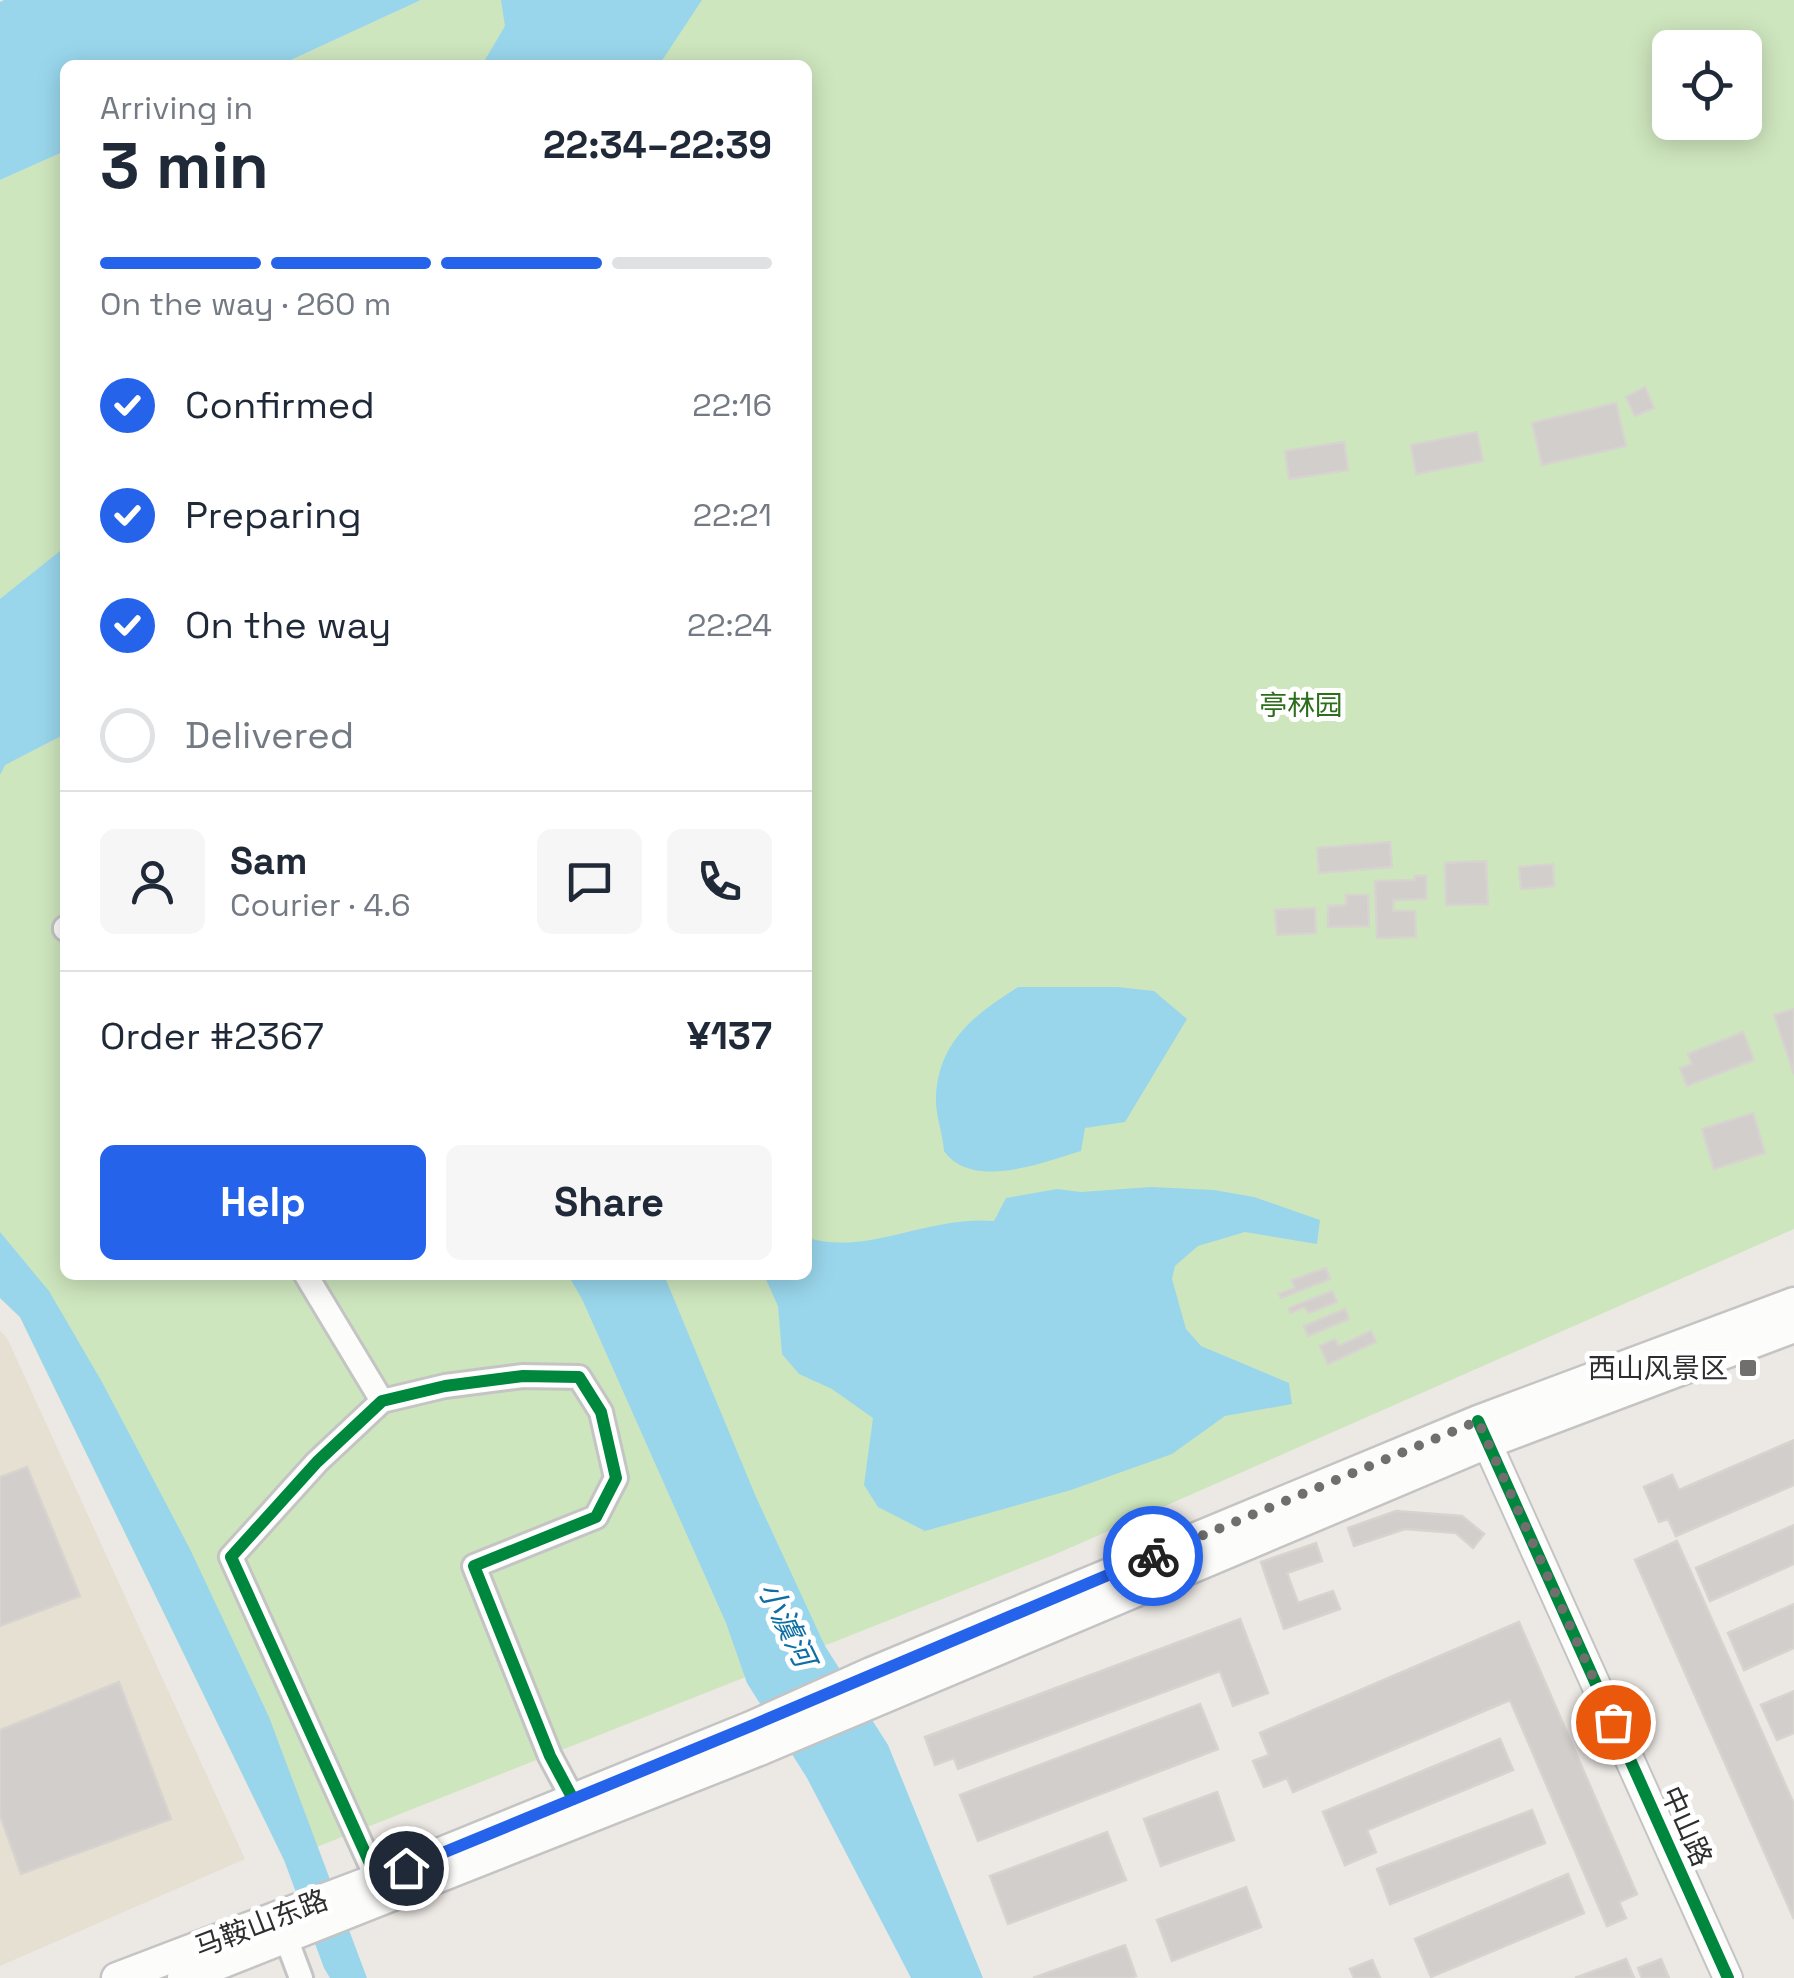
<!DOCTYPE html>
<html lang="en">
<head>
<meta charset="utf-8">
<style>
  body { margin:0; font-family:"Space Grotesk","Noto Sans SC",sans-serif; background:#f6f6f7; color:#1f2937; height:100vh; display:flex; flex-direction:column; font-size:38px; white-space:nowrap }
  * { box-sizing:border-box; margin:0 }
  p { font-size:32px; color:#747a83 }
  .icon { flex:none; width:55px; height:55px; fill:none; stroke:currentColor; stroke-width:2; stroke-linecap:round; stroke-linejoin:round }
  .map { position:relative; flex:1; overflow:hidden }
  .side { position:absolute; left:60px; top:60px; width:752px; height:1220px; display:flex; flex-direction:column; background:#fff; border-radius:15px; box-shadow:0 5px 25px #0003 }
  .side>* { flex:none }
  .controls { position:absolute; left:1652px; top:30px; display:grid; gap:20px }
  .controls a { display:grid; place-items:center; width:110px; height:110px; border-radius:15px; background:#fff; box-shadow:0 5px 25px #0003; font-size:50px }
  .pin { position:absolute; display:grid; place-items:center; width:85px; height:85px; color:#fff; margin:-42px; border:5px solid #fff; border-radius:50%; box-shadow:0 2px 10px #0007 }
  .courier { position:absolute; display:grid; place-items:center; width:100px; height:100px; margin:-50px; border:8px solid #2563eb; border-radius:50%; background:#fff; color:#222; box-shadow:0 2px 12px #0007 }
  .overview em { font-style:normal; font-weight:700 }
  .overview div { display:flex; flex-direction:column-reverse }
  .overview { display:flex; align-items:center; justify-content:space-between; height:170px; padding:0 40px }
  h1 { font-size:65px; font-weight:700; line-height:75px }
  .bar { display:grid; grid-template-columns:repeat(4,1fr); gap:15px 10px; align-content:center; height:120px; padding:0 40px }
  .bar i { height:12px; border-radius:8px; background:#e0e1e3 }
  .bar .on { background:#2563eb }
  .bar p { grid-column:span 4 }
  .line { display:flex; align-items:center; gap:25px; padding:0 40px; border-top:2px solid #e0e1e3 }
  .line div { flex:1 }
  .round { display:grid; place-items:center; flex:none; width:105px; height:105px; border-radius:15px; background:#f6f6f7 }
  ol { padding:0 40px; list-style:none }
  li { display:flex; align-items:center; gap:30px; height:110px }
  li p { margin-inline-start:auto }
  li .icon { padding:10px; border-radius:50%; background:#2563eb; color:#fff; stroke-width:4 }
  li:last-child { color:#747a83 }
  li i { width:55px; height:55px; border:5px solid #e0e1e3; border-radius:50% }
  .button { display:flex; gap:20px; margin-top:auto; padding:20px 40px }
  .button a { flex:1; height:115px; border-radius:15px; background:#2563eb; color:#fff; font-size:40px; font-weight:700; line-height:115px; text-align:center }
  .button a+a { background:#f6f6f7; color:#1f2937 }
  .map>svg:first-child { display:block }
  .education { fill:#e6e0d3 }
  .green { fill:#cee6be; fill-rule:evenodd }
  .water { fill:#99d6ec }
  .building { fill:#d1cecb; stroke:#d7d4d0; stroke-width:2.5 }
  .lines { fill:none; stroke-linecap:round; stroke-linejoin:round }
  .minor-casing { stroke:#c5c4c5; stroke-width:28 }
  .tertiary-casing { stroke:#c5c4c5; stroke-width:32 }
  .secondary-casing { stroke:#c5c4c5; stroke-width:35 }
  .minor { stroke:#fcfcfb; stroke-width:22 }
  .tertiary { stroke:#fcfcfb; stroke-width:28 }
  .secondary { stroke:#fcfcfb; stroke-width:30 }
  .cycleway-casing { stroke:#fff; stroke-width:19 }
  .cycleway { stroke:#00873e; stroke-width:12 }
  .done { stroke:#706f6e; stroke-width:10; stroke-dasharray:0 18 }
  .route { stroke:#2563eb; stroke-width:12 }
  .poi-dot { fill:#706f6e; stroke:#fff; stroke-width:4 }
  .labels { text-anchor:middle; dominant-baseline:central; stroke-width:10; stroke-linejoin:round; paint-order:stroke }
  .park-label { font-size:28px; fill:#2c6e1b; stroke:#fff }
  .poi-label { font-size:28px; fill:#2e2e2e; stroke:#fff; text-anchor:end }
  .street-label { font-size:28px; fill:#2e2e2e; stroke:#fff }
  .water-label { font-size:30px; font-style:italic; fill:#0d6fa3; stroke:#fff }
</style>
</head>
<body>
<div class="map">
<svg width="1794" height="1978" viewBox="0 0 1794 1978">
  <rect width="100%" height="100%" fill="#ece8e4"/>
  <path class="education" d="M0 1331 7 1338 245 1859 0 1966Z"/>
  <path class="green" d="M421 0H1794V1229L1056 1554 284 1860 20 1317 0 1298V180L65 151V1275H808V65H280ZM1670 48H1745V122H1670Z"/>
  <g class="water">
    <path d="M4 0H421L280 65H65V151L0 180V2Z"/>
    <path d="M501 0H702L659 65H482L505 26Z"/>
    <path d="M65 547V734L5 765 0 775V599Z"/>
    <path d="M1018 987H1117L1154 991 1187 1019 1125 1122 1085 1128 1081 1151C1045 1162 972 1191 944 1151 943 1133 935 1115 936 1097 938 1042 975 1014 1018 987Z"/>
    <path d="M1151 1187 1214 1190 1254 1197 1320 1220 1317 1244 1245 1232 1198 1246 1175 1266 1172 1279 1186 1329 1201 1346 1289 1383 1292 1404 1225 1416 1172 1454 1071 1490 925 1531 878 1507 864 1485 873 1418 832 1389 799 1374 782 1354 778 1306 764 1275H808V1238C867 1256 929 1215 994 1221L1006 1198 1057 1189 1081 1192Z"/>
    <path d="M0 1232 49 1291 102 1382 190 1549 269 1717 367 1978H330L324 1968 284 1860 20 1317 0 1298Z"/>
    <path d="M568 1275H664L756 1497 825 1646 888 1745 983 1978H911L807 1778 747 1683 726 1623 582 1299Z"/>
  </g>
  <g class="building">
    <path d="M1645 387 1654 408 1635 416 1626 397Z"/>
    <path d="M1616 403 1626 446 1542 465 1532 423Z"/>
    <path d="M1477 432 1483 461 1416 474 1411 445Z"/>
    <path d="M1344 442 1348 470 1289 479 1285 451Z"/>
    <path d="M1390 842 1392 867 1319 873 1317 848Z"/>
    <path d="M1486 861 1488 904 1446 905 1445 863Z"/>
    <path d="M1553 864 1554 886 1521 889 1519 867Z"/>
    <path d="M1415 876H1426V899L1393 900V911H1415L1416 937 1377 938 1375 881 1415 880Z"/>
    <path d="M1346 895H1368L1369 926 1328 927V906L1346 905Z"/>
    <path d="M1315 908 1316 933 1277 935 1275 910Z"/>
    <path d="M1794 1009V1074L1774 1015Z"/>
    <path d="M1743 1032 1754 1060 1687 1086 1680 1068 1692 1064 1688 1054Z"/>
    <path d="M1753 1113 1765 1153 1714 1169 1702 1129Z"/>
    <path d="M1326 1268 1330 1279 1281 1298 1279 1294 1295 1288 1292 1280Z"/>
    <path d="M1332 1291 1337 1302 1309 1313 1304 1307 1290 1313 1289 1308Z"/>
    <path d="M1345 1309 1349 1319 1308 1336 1304 1326Z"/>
    <path d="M1371 1331 1376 1342 1328 1364 1320 1346 1335 1339 1339 1346Z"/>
    <path d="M1794 1440V1485L1676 1536 1668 1519 1659 1522 1644 1487 1672 1475 1679 1490Z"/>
    <path d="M27 1467 80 1596 0 1626V1477Z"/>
    <path d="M1396 1511 1462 1516 1484 1534 1473 1548 1456 1533 1405 1529 1354 1546 1348 1528Z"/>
    <path d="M1794 1525V1564L1710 1601 1696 1568Z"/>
    <path d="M1677 1541 1794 1804V1919L1635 1560Z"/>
    <path d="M1316 1543 1322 1561 1287 1573 1298 1603 1333 1591 1340 1609 1284 1629 1261 1562Z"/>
    <path d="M1794 1604V1648L1744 1670 1728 1633Z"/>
    <path d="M1240 1619 1268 1693 1233 1706 1220 1671 958 1769 954 1758 935 1765 925 1737Z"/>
    <path d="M1519 1622 1637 1894 1619 1902 1626 1918 1607 1926 1510 1700 1293 1792 1287 1778 1264 1787 1253 1761 1269 1755 1260 1733Z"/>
    <path d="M119 1682 171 1819 21 1874 0 1815V1730Z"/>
    <path d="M1794 1691V1733L1777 1740 1761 1705Z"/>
    <path d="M1200 1704 1218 1749 978 1841 960 1795Z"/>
    <path d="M1500 1739 1513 1770 1367 1830 1376 1852 1345 1865 1323 1812Z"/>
    <path d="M1217 1792 1234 1840 1161 1866 1144 1819Z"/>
    <path d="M1532 1810 1545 1843 1390 1904 1377 1869Z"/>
    <path d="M1107 1832 1126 1880 1008 1924 990 1876Z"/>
    <path d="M1568 1874 1584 1913 1431 1977 1415 1939Z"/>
    <path d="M1246 1887 1261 1927 1172 1961 1157 1920Z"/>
    <path d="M1125 1945 1136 1976 1130 1978H1033Z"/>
    <path d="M1626 1959 1634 1978H1575Z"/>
    <path d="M1661 1959 1669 1978H1642L1638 1968Z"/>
    <path d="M1372 1960 1380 1978H1354L1350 1969Z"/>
  </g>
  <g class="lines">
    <defs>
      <g id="minor">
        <path d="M65 928V929"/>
        <path d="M306 1275 382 1401"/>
        <path d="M377 1879 231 1557 317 1462 382 1401 445 1386 523 1376 579 1377 601 1412 616 1478 596 1517 474 1566 550 1756 573 1799"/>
        <path d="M286 1938 301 1978"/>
      </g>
      <path id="tertiary" d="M1478 1423 1728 1978"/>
      <g id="secondary">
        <path d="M117 1978 377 1879 751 1727 871 1673 1478 1421 1794 1303"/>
        <path d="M183 1978 762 1749 1487 1443 1794 1327"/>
      </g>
    </defs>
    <use href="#minor" class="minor-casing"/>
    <use href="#tertiary" class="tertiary-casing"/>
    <use href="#secondary" class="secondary-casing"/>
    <use href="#minor" class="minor"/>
    <use href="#tertiary" class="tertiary"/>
    <use href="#secondary" class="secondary"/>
    <defs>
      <g id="cycleway">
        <path d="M1478 1421 1728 1978"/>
        <path d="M377 1879 231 1557 317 1462 382 1401 445 1386 523 1376 579 1377 601 1412 616 1478 596 1517 474 1566 550 1756 573 1799"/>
      </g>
    </defs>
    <use href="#cycleway" class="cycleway-casing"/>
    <use href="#cycleway" class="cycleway"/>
  </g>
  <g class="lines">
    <path class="done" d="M1153 1556 1478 1421 1613 1722"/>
    <path class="route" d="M406 1868 751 1726 1153 1556"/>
  </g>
  <rect class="poi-dot" x="1738" y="1358" width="20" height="20" rx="5"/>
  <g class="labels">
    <g class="park-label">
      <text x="1301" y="705">亭林园</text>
    </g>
    <g class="poi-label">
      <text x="1728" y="1368">西山风景区</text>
    </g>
    <g class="street-label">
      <text transform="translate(1687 1826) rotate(66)">中山路</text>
      <text transform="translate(261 1923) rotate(-21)">马鞍山东路</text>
    </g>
    <g class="water-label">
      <text transform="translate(787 1624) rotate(64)">小澞河</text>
    </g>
  </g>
</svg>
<div class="controls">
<a><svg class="icon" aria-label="locate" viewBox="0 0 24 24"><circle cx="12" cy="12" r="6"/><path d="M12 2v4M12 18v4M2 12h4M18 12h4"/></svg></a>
</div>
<div class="pin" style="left:1613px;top:1722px;background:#ea580c"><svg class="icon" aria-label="bag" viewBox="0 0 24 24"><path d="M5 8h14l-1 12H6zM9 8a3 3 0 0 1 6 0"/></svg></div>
<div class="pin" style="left:406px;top:1868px;background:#1f2937"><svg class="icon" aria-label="home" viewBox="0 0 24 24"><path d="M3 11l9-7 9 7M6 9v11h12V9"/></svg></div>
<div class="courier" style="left:1153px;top:1556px"><svg class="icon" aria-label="bike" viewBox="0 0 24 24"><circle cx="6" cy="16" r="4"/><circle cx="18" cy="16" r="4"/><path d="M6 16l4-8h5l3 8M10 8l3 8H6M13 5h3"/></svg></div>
<section class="side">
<div class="overview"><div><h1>3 min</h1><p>Arriving in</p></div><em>22:34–22:39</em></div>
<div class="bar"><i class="on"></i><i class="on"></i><i class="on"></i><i></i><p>On the way · 260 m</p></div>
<ol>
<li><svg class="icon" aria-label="check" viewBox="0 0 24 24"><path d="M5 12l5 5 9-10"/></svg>Confirmed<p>22:16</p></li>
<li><svg class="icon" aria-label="check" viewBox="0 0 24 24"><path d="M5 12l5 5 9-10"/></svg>Preparing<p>22:21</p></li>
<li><svg class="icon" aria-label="check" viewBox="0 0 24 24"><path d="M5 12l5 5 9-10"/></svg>On the way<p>22:24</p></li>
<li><i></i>Delivered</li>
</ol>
<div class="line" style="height:180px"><a class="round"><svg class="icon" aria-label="person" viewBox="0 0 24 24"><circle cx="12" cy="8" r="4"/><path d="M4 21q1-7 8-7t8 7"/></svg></a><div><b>Sam</b><p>Courier · 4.6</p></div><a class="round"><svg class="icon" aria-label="chat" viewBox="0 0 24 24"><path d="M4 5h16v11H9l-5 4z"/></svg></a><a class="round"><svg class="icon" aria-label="phone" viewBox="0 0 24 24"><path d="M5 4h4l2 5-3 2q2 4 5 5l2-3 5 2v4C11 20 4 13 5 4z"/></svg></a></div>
<div class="line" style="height:130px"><div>Order #2367</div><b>¥137</b></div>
<div class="button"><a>Help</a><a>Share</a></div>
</section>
</div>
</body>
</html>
